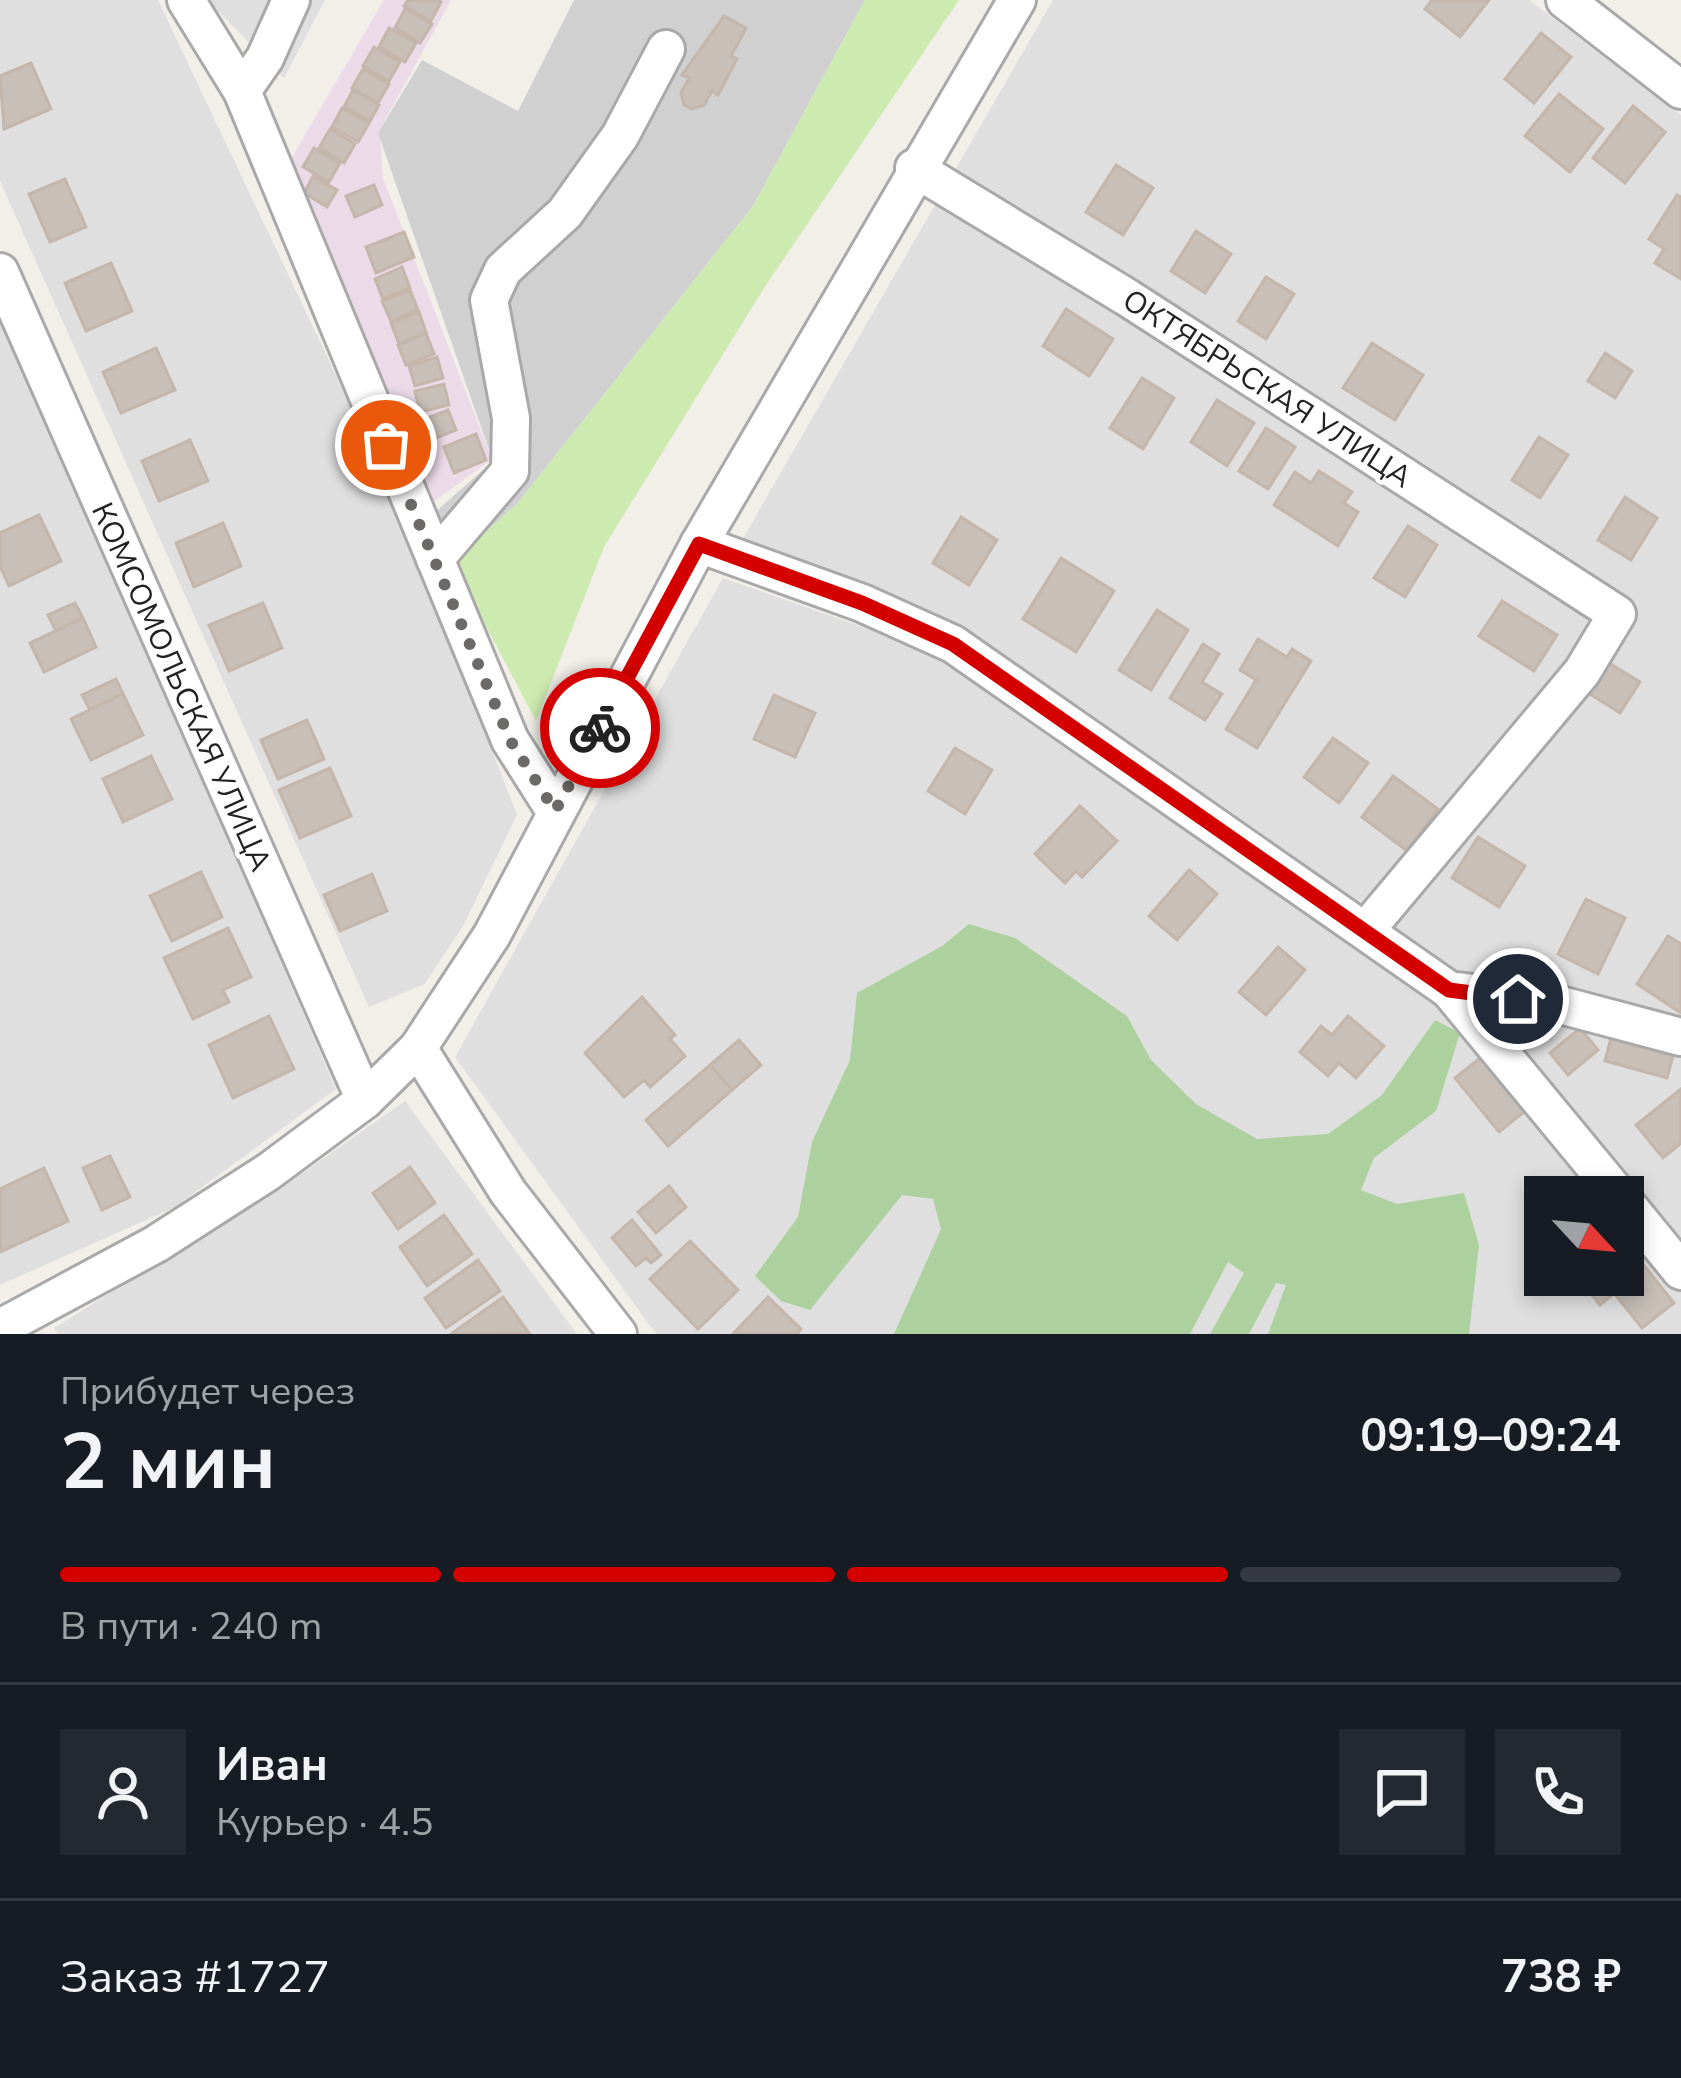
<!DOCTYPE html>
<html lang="ru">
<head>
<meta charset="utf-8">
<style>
  body { margin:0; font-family:"Nunito Sans",sans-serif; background:#242831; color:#f1f3f6; height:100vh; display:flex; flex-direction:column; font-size:45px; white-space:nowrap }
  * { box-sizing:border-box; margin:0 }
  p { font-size:39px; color:#9ea1a6 }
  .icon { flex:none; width:66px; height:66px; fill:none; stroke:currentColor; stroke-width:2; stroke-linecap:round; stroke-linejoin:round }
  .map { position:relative; height:1334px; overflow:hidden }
  .side { display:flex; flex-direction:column; background:#171b24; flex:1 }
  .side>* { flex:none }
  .needle { width:78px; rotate:116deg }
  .buttons { position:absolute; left:1524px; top:1176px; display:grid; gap:24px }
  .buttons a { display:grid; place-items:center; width:120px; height:120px; border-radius:0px; background:#171b24; box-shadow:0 6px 18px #0003; font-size:60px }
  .pin { position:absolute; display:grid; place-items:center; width:102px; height:102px; color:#fff; margin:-51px; border:6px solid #fff; border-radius:50%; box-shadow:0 3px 12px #0007 }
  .courier { position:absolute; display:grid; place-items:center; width:120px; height:120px; margin:-60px; border:9px solid #d40000; border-radius:50%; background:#fff; color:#222; box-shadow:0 3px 15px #0007 }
  .overview em { font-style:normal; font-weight:700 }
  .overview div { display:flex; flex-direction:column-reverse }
  .overview { display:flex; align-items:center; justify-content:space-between; height:204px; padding:0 60px }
  h1 { font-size:78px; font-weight:700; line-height:90px }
  .bar { display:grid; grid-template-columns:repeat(4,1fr); gap:18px 12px; align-content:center; height:144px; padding:0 60px }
  .bar i { height:15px; border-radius:9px; background:#363941 }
  .bar .active { background:#d40000 }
  .bar p { grid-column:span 4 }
  .line { display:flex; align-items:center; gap:30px; padding:0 60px; border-top:3px solid #363941 }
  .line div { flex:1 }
  .round { display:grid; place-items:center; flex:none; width:126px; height:126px; border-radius:0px; background:#242831 }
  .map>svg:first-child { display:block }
  .residential { fill:#e0dfdf; fill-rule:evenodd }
  .industrial { fill:#ebdbe8 }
  .religious { fill:#d0d0d0 }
  .grass { fill:#cdebb0 }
  .forest { fill:#add19e }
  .building { fill:#c7bfb8; stroke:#c4b6ab; stroke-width:3 }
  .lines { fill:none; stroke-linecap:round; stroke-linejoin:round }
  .minor-casing { stroke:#a9a9a9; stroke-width:42 }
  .minor { stroke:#fff; stroke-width:36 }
  .done { stroke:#6b6a68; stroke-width:12; stroke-dasharray:0 21.6 }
  .route { stroke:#d40000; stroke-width:15 }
  .labels { text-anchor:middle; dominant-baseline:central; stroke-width:9; stroke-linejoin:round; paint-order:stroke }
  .street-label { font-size:30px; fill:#222; stroke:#fff }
</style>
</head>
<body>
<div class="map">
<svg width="1681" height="1334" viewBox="0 0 1681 1334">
  <rect width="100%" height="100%" fill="#f2efe9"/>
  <g class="residential">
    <path d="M0 0H158L397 504 517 815 463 926 425 984 369 1007 0 181Z"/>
    <path d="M207 0H325L284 78Z"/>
    <path d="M1053 0H1529L1681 115V1027L1453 976 948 626 738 547Z"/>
    <path d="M0 315 336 1089 175 1207 0 1285Z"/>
    <path d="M723 578 949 657 1426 994 1681 1050V1334H656L455 1057ZM1545 1197H1623V1275H1545Z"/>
    <path d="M405 1101 577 1334H58L54 1328 304 1172Z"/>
  </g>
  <path class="industrial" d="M384 0H451L380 129 383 178 492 459 425 508 284 171Z"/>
  <path class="religious" d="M574 0H865L753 206 518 503 452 562 432 515 493 461 378 133 422 60 518 111Z"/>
  <path class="grass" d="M865 0H959L764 288 604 547 536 721 452 562 518 503 753 206Z"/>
  <path class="forest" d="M969 924 1015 938 1127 1016 1151 1060 1196 1104 1257 1139 1328 1134 1382 1095 1435 1020 1460 1033 1436 1111 1374 1158 1361 1190 1397 1204 1464 1193 1479 1245 1469 1334H1268L1286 1285 1276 1283 1249 1334H1210L1244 1273 1228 1262 1190 1334H894L941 1229 933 1199 902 1195 810 1310 781 1301 755 1276 798 1217 812 1142 850 1060 857 993 942 946Z"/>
  <g class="building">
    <path d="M408 0H438L441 2 431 21 404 6Z"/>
    <path d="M1432 0H1489L1460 37 1425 9Z"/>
    <path d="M405 9 432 24 420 43 395 28Z"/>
    <path d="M724 16 746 28 731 56 737 59 718 95 712 91 704 105 692 109 684 105 681 93 689 78 682 75Z"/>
    <path d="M389 28 416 43 405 62 379 47Z"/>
    <path d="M1541 33 1571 57 1534 103 1505 79Z"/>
    <path d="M374 47 400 62 389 81 363 66Z"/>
    <path d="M31 63 51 109 4 129 0 76Z"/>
    <path d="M363 69 389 84 378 103 352 88Z"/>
    <path d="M353 90 379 105 370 121 344 107Z"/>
    <path d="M1559 94 1603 129 1570 172 1525 136Z"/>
    <path d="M1633 106 1665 132 1625 183 1593 158Z"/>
    <path d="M342 108 369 123 358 142 332 127Z"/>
    <path d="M330 129 355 144 344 163 319 148Z"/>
    <path d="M314 148 340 163 329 182 303 167Z"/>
    <path d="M1116 165 1153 188 1123 235 1086 212Z"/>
    <path d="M313 176 337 190 327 207 304 193Z"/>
    <path d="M65 179 86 227 50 242 29 194Z"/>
    <path d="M374 185 382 205 355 217 346 196Z"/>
    <path d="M1677 195 1681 197V279L1655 263 1664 249 1649 239Z"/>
    <path d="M1196 231 1231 254 1205 293 1171 271Z"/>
    <path d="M404 232 414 257 376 273 366 247Z"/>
    <path d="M111 263 132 311 86 331 65 283Z"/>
    <path d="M402 267 410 288 383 299 375 279Z"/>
    <path d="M1266 277 1294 294 1266 339 1238 321Z"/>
    <path d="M410 290 418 310 391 321 382 301Z"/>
    <path d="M1066 309 1113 339 1089 376 1043 346Z"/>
    <path d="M419 312 426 332 399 344 391 323Z"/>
    <path d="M426 333 434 354 406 365 398 345Z"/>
    <path d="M1372 343 1423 375 1395 420 1343 388Z"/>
    <path d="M156 348 175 390 121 413 103 372Z"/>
    <path d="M1605 353 1632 371 1615 398 1588 381Z"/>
    <path d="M437 357 443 378 415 386 409 366Z"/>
    <path d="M1142 378 1174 398 1143 449 1110 428Z"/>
    <path d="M444 384 449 405 420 412 415 391Z"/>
    <path d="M1217 400 1254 423 1227 466 1191 442Z"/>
    <path d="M448 410 456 430 429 441 420 421Z"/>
    <path d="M1266 428 1295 447 1268 489 1239 471Z"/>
    <path d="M476 434 486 460 454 473 444 447Z"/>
    <path d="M1539 437 1568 455 1540 498 1512 480Z"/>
    <path d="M190 440 208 481 159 501 142 461Z"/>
    <path d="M1319 471 1352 492 1344 503 1358 512 1338 546 1274 505 1295 472 1311 483Z"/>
    <path d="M1625 497 1657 518 1631 560 1598 540Z"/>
    <path d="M39 515 61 561 9 586 0 566V533Z"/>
    <path d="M961 517 997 540 969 585 933 563Z"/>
    <path d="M223 523 241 566 194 587 176 543Z"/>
    <path d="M1408 526 1437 545 1405 597 1374 578Z"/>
    <path d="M1061 558 1114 591 1076 652 1023 619Z"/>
    <path d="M1502 601 1557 635 1534 671 1479 636Z"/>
    <path d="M75 603 83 618 56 631 48 615Z"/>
    <path d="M263 603 282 648 229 671 209 625Z"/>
    <path d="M1157 610 1188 630 1151 690 1119 670Z"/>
    <path d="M83 618 96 647 44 672 30 643Z"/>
    <path d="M1258 639 1287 657 1292 649 1311 661 1257 748 1226 729 1256 680 1240 670Z"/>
    <path d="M1203 644 1219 654 1202 682 1222 694 1205 720 1170 698Z"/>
    <path d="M1601 658 1640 682 1620 713 1582 689Z"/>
    <path d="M116 679 123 694 90 710 82 695Z"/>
    <path d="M123 694 143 735 91 760 71 719Z"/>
    <path d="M774 695 815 713 795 757 754 739Z"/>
    <path d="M307 720 324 759 278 779 261 740Z"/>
    <path d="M1333 738 1368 763 1339 803 1304 777Z"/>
    <path d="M955 748 992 770 965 814 928 791Z"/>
    <path d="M151 756 172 799 123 822 103 779Z"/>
    <path d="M330 768 351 816 300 838 279 790Z"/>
    <path d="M1393 776 1438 809 1407 851 1362 817Z"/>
    <path d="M1080 806 1117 841 1082 877 1076 871 1065 883 1035 854Z"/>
    <path d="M1478 837 1525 866 1499 907 1452 878Z"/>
    <path d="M1189 870 1217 894 1177 940 1149 916Z"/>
    <path d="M201 872 222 917 172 941 150 896Z"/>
    <path d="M372 874 387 911 340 931 324 895Z"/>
    <path d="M1586 899 1625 918 1598 974 1558 954Z"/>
    <path d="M228 928 251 977 223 990 229 1002 193 1019 164 958Z"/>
    <path d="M1668 936 1681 944V1013L1637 984Z"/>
    <path d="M1278 947 1305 970 1266 1015 1239 992Z"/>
    <path d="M642 997 675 1035 670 1039 685 1056 650 1087 644 1080 624 1097 585 1053Z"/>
    <path d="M269 1016 294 1069 233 1098 209 1045Z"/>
    <path d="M1348 1016 1384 1046 1356 1078 1339 1063 1328 1076 1300 1052 1321 1026 1332 1035Z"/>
    <path d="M1580 1028 1598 1050 1568 1075 1550 1053Z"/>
    <path d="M1611 1038 1673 1056 1667 1078 1605 1061Z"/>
    <path d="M739 1040 761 1065 732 1090 710 1065Z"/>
    <path d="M1486 1053 1529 1108 1499 1132 1455 1078Z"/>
    <path d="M710 1065 732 1090 668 1146 646 1120Z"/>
    <path d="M1681 1089V1143L1663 1158 1636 1125Z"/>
    <path d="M110 1156 130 1197 102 1210 83 1168Z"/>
    <path d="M410 1167 435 1203 398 1229 373 1193Z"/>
    <path d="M44 1168 68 1221 0 1252V1189Z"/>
    <path d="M669 1186 686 1207 656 1233 638 1212Z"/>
    <path d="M444 1215 472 1254 427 1286 400 1247Z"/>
    <path d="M632 1220 661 1255 651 1263 646 1258 636 1266 612 1238Z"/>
    <path d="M690 1241 738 1290 698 1329 650 1279Z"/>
    <path d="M1630 1248 1674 1303 1642 1328 1614 1293 1600 1305 1584 1285 1596 1275H1623V1253Z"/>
    <path d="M478 1260 500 1291 446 1328 425 1298Z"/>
    <path d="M503 1297 529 1333 451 1334Z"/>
    <path d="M768 1297 801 1329 797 1334H733Z"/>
  </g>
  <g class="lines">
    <defs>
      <g id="minor">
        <path d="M186 0 242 91 510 740 555 811"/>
        <path d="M1565 0 1681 90"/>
        <path d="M242 91 265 58 291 0"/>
        <path d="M914 168 1128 298 1617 614 1582 672 1366 930"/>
        <path d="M0 272 365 1100"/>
        <path d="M699 544 862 603 953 644 1449 990 1553 1003 1681 1037"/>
        <path d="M435 559 510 471 511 418 489 300 503 270 565 213 620 136 666 49"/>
        <path d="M1449 990 1620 1197"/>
        <path d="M418 1048 508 1192 618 1334"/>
        <path d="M1623 1200 1681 1271"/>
        <path d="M0 1328 156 1244 268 1172 365 1100 418 1048 492 935 699 544 1017 0"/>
      </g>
    </defs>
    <use href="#minor" class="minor-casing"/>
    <use href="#minor" class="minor"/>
  </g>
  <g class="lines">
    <path class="done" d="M386 445 510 740 555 811 600 728"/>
    <path class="route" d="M600 728 699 544 862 603 953 644 1449 990 1518 999"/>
  </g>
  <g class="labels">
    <g class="street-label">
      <text transform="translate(1267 389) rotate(33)">ОКТЯБРЬСКАЯ УЛИЦА</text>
      <text transform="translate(181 687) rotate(66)">КОМСОМОЛЬСКАЯ УЛИЦА</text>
    </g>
  </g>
</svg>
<div class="buttons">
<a><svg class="needle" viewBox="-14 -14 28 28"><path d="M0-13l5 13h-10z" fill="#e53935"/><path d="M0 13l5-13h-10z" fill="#9ea1a6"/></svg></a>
</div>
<div class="pin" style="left:386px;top:445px;background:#ea580c"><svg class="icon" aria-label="bag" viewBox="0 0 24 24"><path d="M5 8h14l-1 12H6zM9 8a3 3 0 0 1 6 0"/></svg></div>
<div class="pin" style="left:1518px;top:999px;background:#1f2937"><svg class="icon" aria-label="home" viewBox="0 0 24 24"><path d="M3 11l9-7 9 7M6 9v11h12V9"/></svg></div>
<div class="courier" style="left:600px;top:728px"><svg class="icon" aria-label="bike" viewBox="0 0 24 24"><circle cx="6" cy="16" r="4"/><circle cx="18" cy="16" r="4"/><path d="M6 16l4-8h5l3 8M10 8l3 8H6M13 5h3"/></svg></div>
</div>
<section class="side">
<div class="overview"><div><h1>2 мин</h1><p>Прибудет через</p></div><em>09:19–09:24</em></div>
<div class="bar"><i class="active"></i><i class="active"></i><i class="active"></i><i></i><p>В пути · 240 m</p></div>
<div class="line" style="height:216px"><a class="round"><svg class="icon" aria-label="person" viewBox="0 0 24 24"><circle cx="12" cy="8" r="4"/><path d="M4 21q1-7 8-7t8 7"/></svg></a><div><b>Иван</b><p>Курьер · 4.5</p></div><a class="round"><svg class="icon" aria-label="chat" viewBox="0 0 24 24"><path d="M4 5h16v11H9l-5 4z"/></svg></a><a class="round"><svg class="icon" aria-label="phone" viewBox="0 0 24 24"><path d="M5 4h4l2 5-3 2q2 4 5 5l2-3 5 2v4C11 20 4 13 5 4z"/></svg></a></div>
<div class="line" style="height:156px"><div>Заказ #1727</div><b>738 ₽</b></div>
</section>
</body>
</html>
